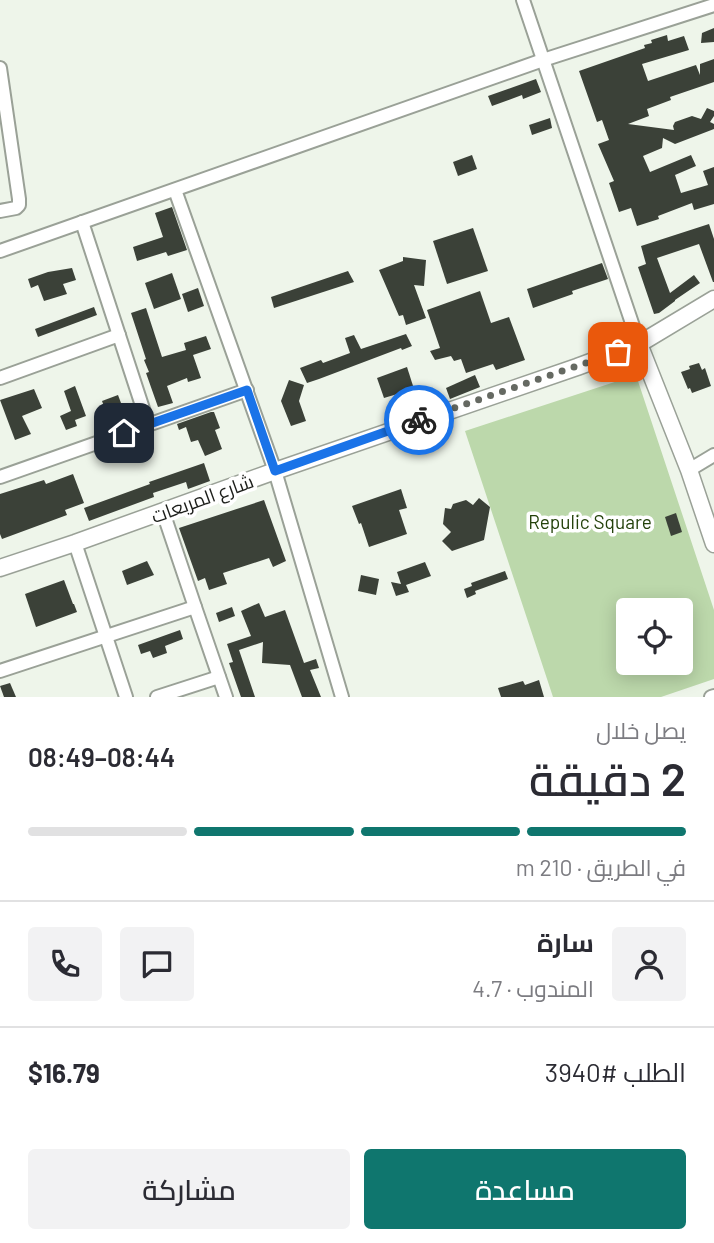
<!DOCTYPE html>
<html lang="ar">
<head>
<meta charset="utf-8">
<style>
  body { margin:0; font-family:Barlow,Cairo,sans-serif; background:#f2f2f3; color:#2b2b33; direction:rtl; height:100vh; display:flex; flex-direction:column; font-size:26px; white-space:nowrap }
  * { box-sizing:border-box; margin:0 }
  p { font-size:23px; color:#7c7c81 }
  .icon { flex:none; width:38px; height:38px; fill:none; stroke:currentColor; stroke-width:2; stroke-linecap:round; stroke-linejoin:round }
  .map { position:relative; height:697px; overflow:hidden; direction:ltr }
  .side { display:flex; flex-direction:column; background:#fff; flex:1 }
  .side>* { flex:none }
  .buttons { position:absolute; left:616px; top:598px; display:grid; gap:14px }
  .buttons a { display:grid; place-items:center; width:77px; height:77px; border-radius:7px; background:#fff; box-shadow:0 4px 18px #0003; font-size:35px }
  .pin { position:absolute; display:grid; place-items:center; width:60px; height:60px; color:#fff; margin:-30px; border-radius:14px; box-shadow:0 4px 10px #0006 }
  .courier { position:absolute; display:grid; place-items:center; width:70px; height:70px; margin:-35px; border:5px solid #1a73e8; border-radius:50%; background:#fff; color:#222; box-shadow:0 2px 9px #0007 }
  .summary em { font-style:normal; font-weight:600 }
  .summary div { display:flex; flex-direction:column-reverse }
  .summary { display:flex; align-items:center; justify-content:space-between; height:119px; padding:0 28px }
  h1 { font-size:46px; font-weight:600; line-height:52px }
  .bar { display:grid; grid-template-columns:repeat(4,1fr); gap:10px 7px; align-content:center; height:84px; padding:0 28px }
  .bar i { height:9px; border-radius:5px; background:#e1e1e2 }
  .bar .current { background:#0f766e }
  .bar p { grid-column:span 4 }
  .line { display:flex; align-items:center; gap:18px; padding:0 28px; border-top:2px solid #e1e1e2 }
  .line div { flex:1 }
  .round { display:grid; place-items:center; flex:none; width:74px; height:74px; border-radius:7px; background:#f2f2f3 }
  .button { display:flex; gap:14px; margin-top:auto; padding:14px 28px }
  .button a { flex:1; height:80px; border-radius:7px; background:#0f766e; color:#fff; font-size:28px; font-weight:600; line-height:80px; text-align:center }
  .button a+a { background:#f2f2f3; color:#2b2b33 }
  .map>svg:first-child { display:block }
  .green { fill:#bcd8ab; fill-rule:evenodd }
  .building { fill:#3b4138 }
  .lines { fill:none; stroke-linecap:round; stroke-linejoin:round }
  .street-casing { stroke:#9aa197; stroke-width:16 }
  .secondary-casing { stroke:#9aa197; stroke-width:19 }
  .street { stroke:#fff; stroke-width:12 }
  .secondary { stroke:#fff; stroke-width:16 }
  .done { stroke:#656962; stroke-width:7; stroke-dasharray:0 12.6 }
  .route { stroke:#1a73e8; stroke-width:9 }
  .labels { text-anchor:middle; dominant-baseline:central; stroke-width:7; stroke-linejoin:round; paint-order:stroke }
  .street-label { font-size:19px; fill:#1b1d19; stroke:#fff }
  .park-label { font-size:19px; fill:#23410a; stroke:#fff }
</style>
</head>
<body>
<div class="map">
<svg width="714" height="697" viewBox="0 0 714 697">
  <rect width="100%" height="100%" fill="#eef5ea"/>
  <path class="green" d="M636 375 714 610V679L661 697H553L465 431ZM628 611H681V663H628Z"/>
  <g class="building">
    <path d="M714 28V42L701 43 702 33Z"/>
    <path d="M667 35 668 41 684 36 689 50 642 64 648 81 696 65 700 75V64L714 59V82L670 97 671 100 647 109 649 116 628 124 674 130 673 126 675 122 692 116 701 119 707 108 714 111V116L710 122 714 124V129L675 144 663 138 662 148 643 156 650 172 691 155 696 166 675 175 681 193 708 185 703 171 714 167V204L694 210 692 203 658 216 659 219 637 226 631 208 619 212 609 183 614 181 598 144 609 140 602 120 597 122 579 71 645 48 644 45 652 43 651 40Z"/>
    <path d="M536 79 541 92 523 99 522 95 492 106 488 96Z"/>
    <path d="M550 118 552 128 532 135 529 125Z"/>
    <path d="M472 155 477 169 458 176 453 162Z"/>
    <path d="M172 207 187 250 168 256 166 252 137 261 133 247 163 237 155 213Z"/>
    <path d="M709 224 714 239V282H713L699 244 657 258 670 293 694 275 700 283 675 300V301L659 313 654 314 638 267 646 264 641 246Z"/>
    <path d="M473 228 488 271 447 284 433 241Z"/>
    <path d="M403 257 426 260 424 286 414 285 426 318 406 325 403 315 399 316 379 270 403 261Z"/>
    <path d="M602 263 608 279 572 291 573 294 533 308 527 289Z"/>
    <path d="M72 268 76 280 63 284 67 294 44 301 38 285 31 288 28 279 48 272Z"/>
    <path d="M348 271 354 282 274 308 271 297Z"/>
    <path d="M172 273 181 299 154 309 145 283Z"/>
    <path d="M198 288 204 306 188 312 182 294Z"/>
    <path d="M480 291 491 323 509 317 525 360 496 370 493 364 466 373 461 359 454 361 451 356 435 360 430 351 440 348 427 310Z"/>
    <path d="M94 307 97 315 38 337 35 329Z"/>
    <path d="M146 308 162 357 186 350 184 343 206 336 211 349 193 355 201 378 188 382 187 378 167 386 173 403 158 407 146 373 149 372 144 360 146 359 131 313Z"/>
    <path d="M406 334 412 346 402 350 401 348 319 379 307 383 300 368 321 360 323 363 350 353 345 338 354 335 361 349Z"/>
    <path d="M699 363 702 370 705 368 711 386 692 393 690 388 688 389 681 372 690 369 689 366Z"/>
    <path d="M407 367 414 389 384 398 377 378Z"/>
    <path d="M475 375 480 387 450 399 446 388Z"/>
    <path d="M289 380 304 385 299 401 306 421 291 426 281 401Z"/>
    <path d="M75 386 86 416 75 420 77 426 66 430 60 416 71 411 64 391Z"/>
    <path d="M34 389 42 408 22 416 31 434 15 440 0 400Z"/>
    <path d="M118 395 121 403 105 409 102 401Z"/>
    <path d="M211 412H214L220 428 215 430 222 449 205 456 198 440 191 442 186 427 179 430 177 424Z"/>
    <path d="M204 463 210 481 188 489 186 482 153 493 154 497 89 521 84 508 150 484 149 482Z"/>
    <path d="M73 474 84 503 65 510 67 515 2 539 0 534V494L44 480 46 484Z"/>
    <path d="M401 489 407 508 399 510 407 534 369 547 361 523 359 524 352 506Z"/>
    <path d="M479 498 490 507 484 540 452 551 442 541 451 532 443 524 445 508 451 509 453 504 466 500 473 505Z"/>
    <path d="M264 500 286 561 273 567 269 558 223 573 227 584 209 590 205 578 198 581 179 528Z"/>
    <path d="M676 513 682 532 671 536 665 517Z"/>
    <path d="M147 561 154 575 127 585 122 571Z"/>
    <path d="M425 562 431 576 406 585 409 592 396 596 391 582 401 584 397 572Z"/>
    <path d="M505 571 508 579 475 591 476 594 467 598 464 589 472 586 471 583Z"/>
    <path d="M361 575 379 579 376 595 358 591Z"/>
    <path d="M64 580 73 604H74L77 612 36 627 25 594Z"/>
    <path d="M259 603 265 617 285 610 304 663 316 659 319 668 310 670 321 697H302L290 665 262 663 263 642 239 650 255 697H241L229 663 233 662 227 644 251 636 241 611Z"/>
    <path d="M232 607 235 616 219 622 216 613Z"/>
    <path d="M180 630 183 639 165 646 167 653 153 658 150 651 141 654 138 645Z"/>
    <path d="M539 680 544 697H501L498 688 523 681 525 685Z"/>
    <path d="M10 683 16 697H4L0 686Z"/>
  </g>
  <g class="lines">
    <defs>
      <g id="street">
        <path d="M523 0 639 344"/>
        <path d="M0 68 19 199V205L16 208 0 211"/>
        <path d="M175 190 275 471 342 697"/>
        <path d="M82 222 148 424"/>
        <path d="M0 251 543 60 714 5"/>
        <path d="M0 378 119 335"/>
        <path d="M689 470 714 455"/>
        <path d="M0 477 247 390"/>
        <path d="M163 512 195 607"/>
        <path d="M75 543 126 697"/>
        <path d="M0 671 195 607 226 697"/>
        <path d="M157 697 219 677"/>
        <path d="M711 697 714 696"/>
      </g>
      <g id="secondary">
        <path d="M639 344 689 470 714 544"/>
        <path d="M0 568 75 543 275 471 577 367 639 344 714 299"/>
      </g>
    </defs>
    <use href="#street" class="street-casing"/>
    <use href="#secondary" class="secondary-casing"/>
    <use href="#street" class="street"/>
    <use href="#secondary" class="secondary"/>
  </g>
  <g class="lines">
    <path class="done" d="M419 420 618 352"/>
    <path class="route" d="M124 433 247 390 275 471 419 420"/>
  </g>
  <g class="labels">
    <g class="street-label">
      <text transform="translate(202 498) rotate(-20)">شارع المربعات</text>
    </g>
    <g class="park-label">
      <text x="590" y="521">Repulic Square</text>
    </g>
  </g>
</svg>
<div class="buttons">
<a><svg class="icon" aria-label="locate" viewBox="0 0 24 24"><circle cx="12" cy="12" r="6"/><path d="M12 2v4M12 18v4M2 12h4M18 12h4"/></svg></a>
</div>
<div class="pin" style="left:618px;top:352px;background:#ea580c"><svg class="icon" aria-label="bag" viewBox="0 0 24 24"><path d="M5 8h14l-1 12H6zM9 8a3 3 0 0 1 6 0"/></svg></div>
<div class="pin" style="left:124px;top:433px;background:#1f2937"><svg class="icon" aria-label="home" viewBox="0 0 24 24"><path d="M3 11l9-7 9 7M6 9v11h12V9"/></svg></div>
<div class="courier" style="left:419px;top:420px"><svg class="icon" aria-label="bike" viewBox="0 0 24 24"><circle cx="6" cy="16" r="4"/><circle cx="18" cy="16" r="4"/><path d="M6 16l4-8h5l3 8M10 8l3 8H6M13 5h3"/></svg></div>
</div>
<section class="side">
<div class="summary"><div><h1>2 دقيقة</h1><p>يصل خلال</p></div><em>08:44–08:49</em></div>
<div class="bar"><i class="current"></i><i class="current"></i><i class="current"></i><i></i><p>في الطريق · 210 m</p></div>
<div class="line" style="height:126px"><a class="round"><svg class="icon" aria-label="person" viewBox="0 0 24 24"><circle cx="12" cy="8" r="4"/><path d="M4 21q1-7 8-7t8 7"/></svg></a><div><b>سارة</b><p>المندوب · 4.7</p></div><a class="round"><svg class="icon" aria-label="chat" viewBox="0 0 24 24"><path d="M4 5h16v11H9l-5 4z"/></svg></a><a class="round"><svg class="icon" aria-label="phone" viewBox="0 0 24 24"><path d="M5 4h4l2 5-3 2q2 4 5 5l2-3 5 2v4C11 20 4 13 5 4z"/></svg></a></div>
<div class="line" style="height:91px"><div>الطلب #3940</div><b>$16.79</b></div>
<div class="button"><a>مساعدة</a><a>مشاركة</a></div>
</section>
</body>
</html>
